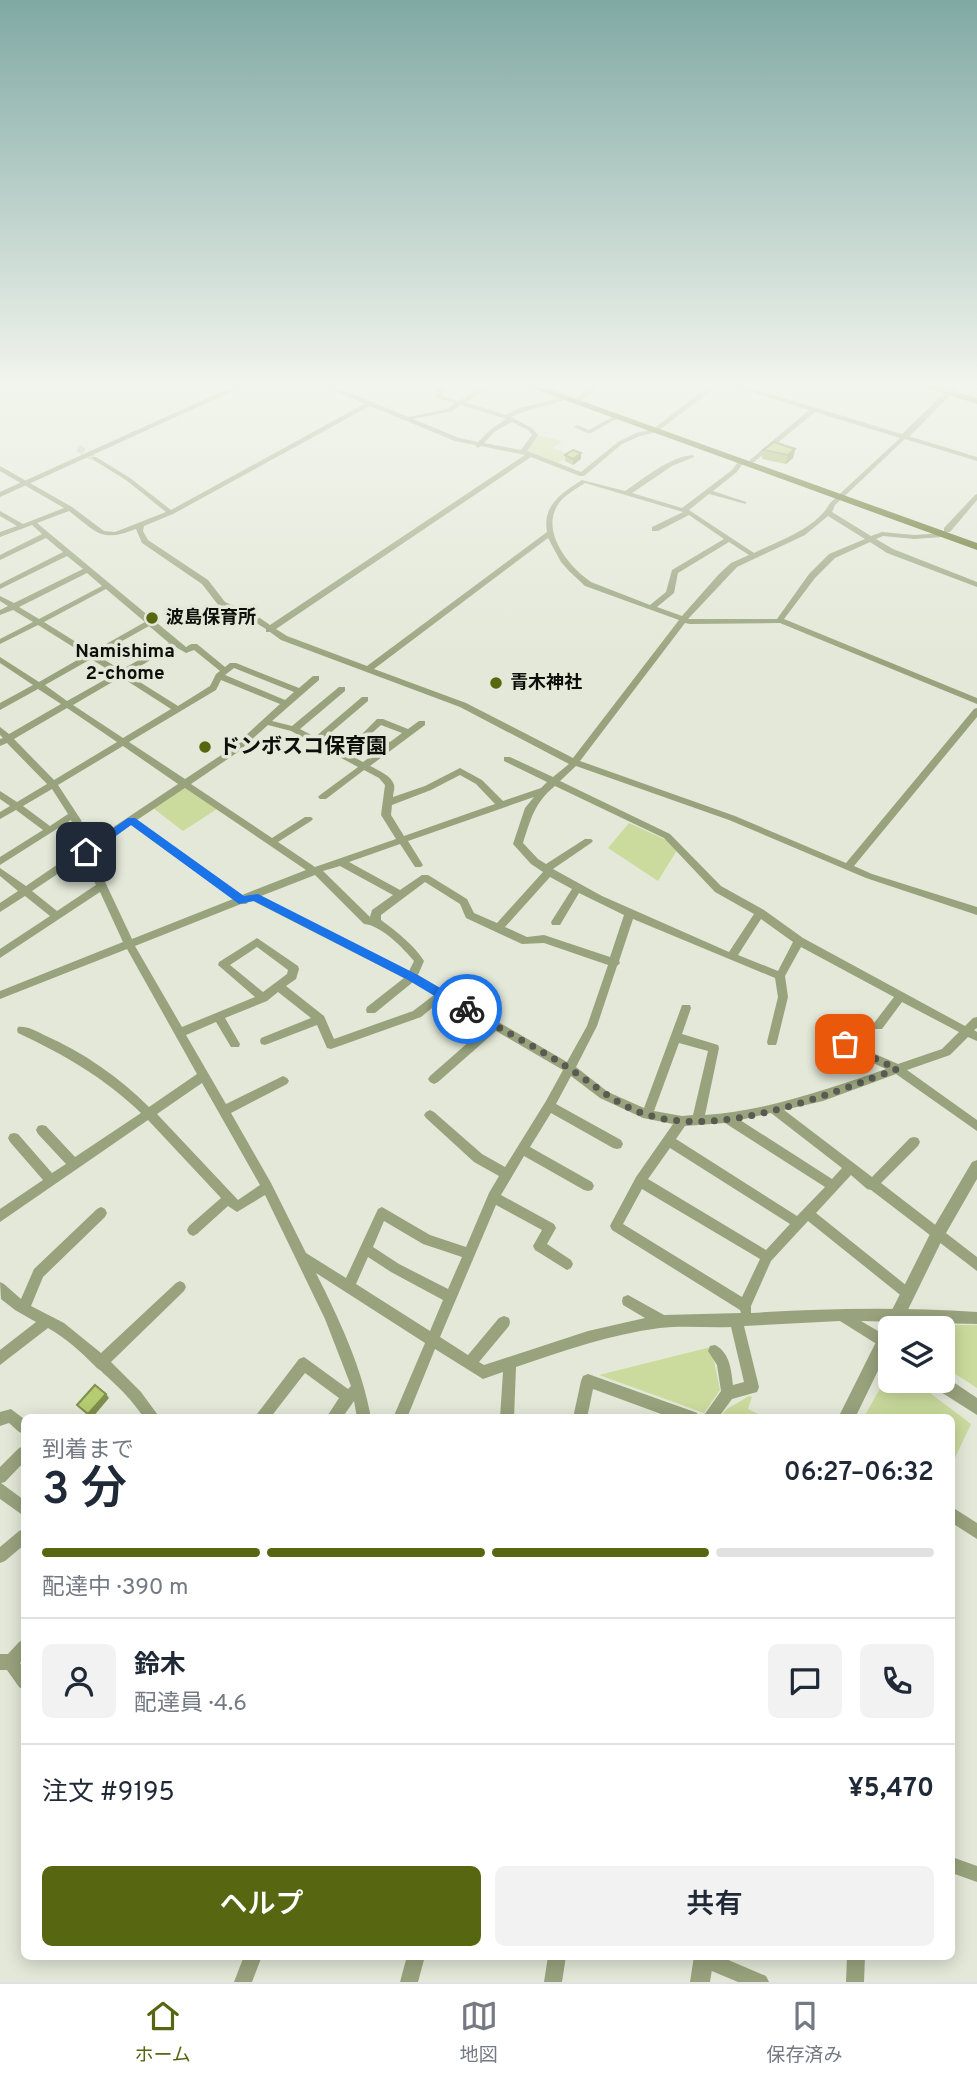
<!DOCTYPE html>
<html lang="ja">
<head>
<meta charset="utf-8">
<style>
  body { margin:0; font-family:Overpass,"Noto Sans JP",sans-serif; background:#f2f2f3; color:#1f2937; height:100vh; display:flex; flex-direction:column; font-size:26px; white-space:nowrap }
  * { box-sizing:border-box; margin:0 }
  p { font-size:23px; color:#747a83 }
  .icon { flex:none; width:38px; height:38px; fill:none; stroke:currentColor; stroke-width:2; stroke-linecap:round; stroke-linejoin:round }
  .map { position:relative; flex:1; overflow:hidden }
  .panel { position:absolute; left:21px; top:1414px; width:934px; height:546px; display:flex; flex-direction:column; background:#fff; border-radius:10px; box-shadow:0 4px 18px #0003 }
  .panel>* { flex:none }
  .controls { position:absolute; left:878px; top:1316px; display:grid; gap:14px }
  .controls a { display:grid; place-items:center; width:77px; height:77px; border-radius:10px; background:#fff; box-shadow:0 4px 18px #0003; font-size:35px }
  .pin { position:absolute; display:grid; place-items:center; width:60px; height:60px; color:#fff; margin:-30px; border-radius:14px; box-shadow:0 4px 10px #0006 }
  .courier { position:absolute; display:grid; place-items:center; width:70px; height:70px; margin:-35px; border:5px solid #1a73e8; border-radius:50%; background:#fff; color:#222; box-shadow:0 2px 9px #0007 }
  .headline em { font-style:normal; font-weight:600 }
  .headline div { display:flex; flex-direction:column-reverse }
  .headline { display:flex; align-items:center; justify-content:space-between; height:119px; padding:0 21px }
  h1 { font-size:46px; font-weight:600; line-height:52px }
  .bar { display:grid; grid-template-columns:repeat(4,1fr); gap:10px 7px; align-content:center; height:84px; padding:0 21px }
  .bar i { height:9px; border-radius:5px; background:#e0e1e3 }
  .bar .current { background:#576711 }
  .bar p { grid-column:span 4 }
  .line { display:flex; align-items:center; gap:18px; padding:0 21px; border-top:2px solid #e0e1e3 }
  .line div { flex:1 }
  .round { display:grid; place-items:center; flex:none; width:74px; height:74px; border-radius:10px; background:#f2f2f3 }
  .primary-button { display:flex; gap:14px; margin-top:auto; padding:14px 21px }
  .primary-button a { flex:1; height:80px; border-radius:10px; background:#576711; color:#fff; font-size:28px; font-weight:600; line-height:80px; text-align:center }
  .primary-button a+a { background:#f2f2f3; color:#1f2937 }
  .tab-bar { display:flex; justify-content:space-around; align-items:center; height:98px; border-top:2px solid #e0e1e3; background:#fff; font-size:19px; color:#747a83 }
  .tab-bar a { display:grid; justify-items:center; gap:4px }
  .tab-bar .current { color:#576711 }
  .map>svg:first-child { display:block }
  .green { fill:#cbdb9d }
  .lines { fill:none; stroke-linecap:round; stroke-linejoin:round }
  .river { fill:#84993d; fill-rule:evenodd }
  .minor-tunnel { stroke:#c3c7b9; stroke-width:7; stroke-dasharray:7 3.5; stroke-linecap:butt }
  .minor { fill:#98a37d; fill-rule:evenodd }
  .tertiary { fill:#98a37d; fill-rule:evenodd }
  .primary { fill:#5a6a1e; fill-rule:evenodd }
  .wall { fill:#9daf60 }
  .shaded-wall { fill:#7f8f4e }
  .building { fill:#b6cc70; stroke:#7f8f4e; stroke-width:2 }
  .route { fill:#1a73e8 }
  .done { stroke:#585b52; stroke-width:7; stroke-dasharray:0 12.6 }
  .poi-dot { fill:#576711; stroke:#e3e8d8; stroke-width:2.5 }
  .labels { text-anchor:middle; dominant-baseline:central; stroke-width:7; stroke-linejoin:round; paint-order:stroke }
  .far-poi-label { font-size:18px; font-weight:bold; fill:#0d0f0a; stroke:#e3e8d8; text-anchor:start }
  .far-neighbourhood-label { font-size:19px; font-weight:bold; fill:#0d0f0a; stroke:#e3e8d8 }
  .poi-label { font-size:21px; font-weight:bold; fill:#0d0f0a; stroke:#e3e8d8; text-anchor:start }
</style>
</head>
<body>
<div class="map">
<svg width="977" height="1982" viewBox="0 0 977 1982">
  <rect width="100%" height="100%" fill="#e3e8d8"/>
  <g class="green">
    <path d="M537 435 562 441 553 448 572 455 558 463 525 452Z"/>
    <path d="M187 787 217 809 183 831 153 808Z"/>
    <path d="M629 823 675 844 677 850 658 881 608 848Z"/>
    <path d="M908 1325H977V1388L943 1366V1328H909Z"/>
    <path d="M711 1347 720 1390 704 1413 599 1375Z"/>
    <path d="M891 1369V1381H914L971 1424 952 1464V1418L864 1417Z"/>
    <path d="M749 1396 752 1397 748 1409 764 1417H720L727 1409Z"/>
  </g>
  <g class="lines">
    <path class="river" d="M921 386H939L977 398V404Z"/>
    <path class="minor-tunnel" d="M78 448 94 458"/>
    <g class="minor">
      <path d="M325 386H334L408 417 448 409 455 403 437 398 435 394 439 388 437 386 446 388 442 396 459 401 485 386H494L465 402 506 415 519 408 566 397V399C548 407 528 408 511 417L532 428 538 435 527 451 581 472 618 442 636 433 653 429 709 386H717L657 432 640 436 622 444 584 476H580L531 457 276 629 287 636 367 666 547 532C542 505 562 493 582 480L625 491C645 478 670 456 694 455V457L672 466 632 493 682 508 732 470 738 462H742L743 463 737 472 713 491 746 502V504L709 494 689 510 754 553C780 540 816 529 830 503L900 438 815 412 754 462H750V460L809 410 733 386H744L977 457V461L905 439 835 505 832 512 871 536 882 532 914 535 945 533V537H942L914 539 883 536 876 539 893 549 977 582V587L887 553 870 542 835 558 815 578 784 619 977 698V704L780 623 690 624 685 623 580 761 735 816 846 863 974 709 977 708V717L854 866 872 874 977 907V915L866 878 729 820 576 766 560 781 670 834 721 886 764 910 803 938 965 1026 973 1018 977 1017V1028L974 1030 977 1032V1041L968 1037 950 1055 907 1070 977 1120V1131L896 1074 823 1101 784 1110 872 1177 910 1138 914 1137 918 1138 920 1142 918 1146 881 1183 977 1257V1271L871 1190 867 1189 851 1175 816 1213 912 1290 914 1294 912 1298 908 1300 904 1298 808 1221 771 1261 751 1306V1313C827 1308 902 1307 977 1312V1324L861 1321 888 1337 890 1342 888 1347 883 1348 840 1321 744 1326 759 1387 757 1392 732 1399 718 1418H702L721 1391 717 1365 708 1351 710 1346 715 1345C730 1353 731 1369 733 1385L744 1382 731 1327C707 1328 683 1325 660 1328 611 1334 563 1351 516 1367L514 1418H500L503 1372 483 1379 435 1349 407 1418H393L425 1343 316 1273C339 1319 362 1367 371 1418H357L354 1401 342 1418H326L339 1398 305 1373 270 1418H254L299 1359 304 1357 348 1389 351 1386 325 1319 265 1195 237 1212 228 1206 197 1234 193 1236 189 1234 187 1230 189 1226 221 1198 148 1120 0 1222V1209L43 1180 10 1142 8 1138 10 1134 14 1133 18 1134 52 1173 66 1164 38 1134 36 1130 38 1126 42 1125 46 1126 75 1157 141 1113C105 1078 63 1054 18 1033L17 1030 18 1027C27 1026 36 1031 44 1035 83 1052 119 1077 149 1107L197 1074 127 949 0 999V991L123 942 100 892 0 958V949L50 916 25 896 0 912V903L18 891 0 876V868L26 886 80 849 71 820 0 865V857L43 830 16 810 0 819V812L10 806 0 799V791L17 802 47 784 7 743 0 746V739L3 738 0 735V727L9 734 61 704 38 689 0 710V703L33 685 0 663V657L39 682 86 655 38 625 0 644V639L33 622 13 610 0 615V610L8 606 0 601V596L14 603 83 569 67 556 0 589V584L63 552 46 538 0 560V555L42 534 32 525 0 537V532L17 526 0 516V511L23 524 64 508 0 471V466L72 507 104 531 115 532 166 512 126 480 92 459V457H96L130 478 171 510 364 404ZM461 405 506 419 490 430 478 442 459 438 413 419 452 411ZM370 406 455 441 475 445 478 448 481 446 525 455 270 625 257 616 225 602 208 580 148 540 143 531 144 526 173 514ZM512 422 528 430 532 435 521 450 484 443 494 432ZM585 483 683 512 652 527V531H658L689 515 724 539 672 570 666 592 650 605 591 582C569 567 539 531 559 503 565 495 576 489 585 483ZM69 511C97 532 100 543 136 529L142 543 202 584 219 606 251 620 266 629V632H270L281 640 460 707 569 764 553 777 510 757H504V761L547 782 541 788 503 801 482 780 460 768 425 786 393 797C393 793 395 789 394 785 392 776 378 770 370 766L425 725V721H419L408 729 383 719H377L362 734 385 746 363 762 322 740 368 701V697H362L315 737 300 729 345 691V687H339L292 726 272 721 319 680V676H313L299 688 236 663H230L225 667 197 644H191L186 647 37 523ZM828 516 865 539 829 554 809 574 777 619H688L737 567 805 535ZM548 538 561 562 569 571 585 586 679 620 573 758 466 703 374 669ZM729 542 749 555 731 563 719 574 682 616 657 607 674 593 678 573ZM87 573 102 586 39 619 19 607ZM106 589 145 622 92 652 44 622ZM149 626 169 643 121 670 97 655ZM174 646 186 653 194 650 220 671 216 674 210 686 178 706 127 674ZM91 659 115 674 67 701 45 685ZM234 668 294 692 285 700 225 675ZM121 677 171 709 123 738 73 705ZM221 680 280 704 232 748 185 779 129 742 216 690ZM67 708 117 742 54 780 14 739ZM268 725 291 731 358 767 320 795 318 797 320 799H326L364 770 379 778 385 785 381 815 396 839 315 867 278 842 311 821 313 819 311 817H305L272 838 191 784 238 752ZM381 725 402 733 390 742 372 733ZM123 746 178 784 88 844 81 820 58 785ZM460 775 476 784 495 804 404 836 391 815 392 805 431 790ZM555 786 664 838 715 892 754 914 729 952 602 896 553 869 591 843 593 841 591 839H585L546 864 538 859 523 843C531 819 534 803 555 786ZM185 788 306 870 242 895 137 820ZM52 789 68 814 50 826 23 806ZM534 797 525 808 513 844 531 864 543 872 497 923 474 913 467 899 428 875H422L400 890 349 862 400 844 415 867H421L423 865 408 841ZM131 825 233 899 132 939 91 852ZM83 857 96 885 57 911 32 891ZM340 866 393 895 372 910 370 917 323 871ZM315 875 364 924C381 925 403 948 414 961L409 971 261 896ZM550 877 572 889 551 922 552 925H560L579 893 624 915 610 957 544 935 527 937 505 927ZM425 882 460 904 466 918 522 944 544 943 608 965 587 1026 567 1062 418 975 424 961C413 944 397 932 381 920V915ZM251 900 404 978 367 1007 366 1010 367 1013H375L413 982 434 995 413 1011 334 1039 324 1016 286 986 296 979 299 969 298 966 257 938 219 962 218 965 255 997 182 1027 135 946 241 904H246ZM633 919 775 978 778 997 767 1042 768 1045H776L777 1042 788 997 785 976 801 947 894 997 874 1023 873 1026 874 1029H882L902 1002 959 1032 942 1049 898 1064 825 1032 821 1033 820 1036 821 1039 886 1069C828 1089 766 1111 705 1115L719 1048 718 1045 682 1034 691 1008 690 1005H682L681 1008 644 1108 608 1092 576 1067 597 1026 617 966 620 963 619 961ZM761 919 793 942 778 971 738 955ZM257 947 288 970 287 974 263 992 230 965ZM278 992 311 1018 261 1038 260 1041 261 1044 265 1045 317 1025 327 1048 331 1049 421 1017 442 1000 487 1026 430 1076 428 1079 430 1082 434 1084 438 1082 496 1031 563 1070 546 1101 505 1167 482 1154 434 1112 430 1110 426 1112 424 1115 426 1118 474 1162 499 1176 489 1193 466 1247 430 1235 382 1207 378 1209 346 1278 306 1253 271 1183 231 1113 287 1084 289 1081 287 1078 283 1076 279 1078 226 1104 186 1035 216 1022 231 1047H239L240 1044 225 1018 267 1001ZM679 1043 708 1051 693 1115 682 1116 654 1111ZM571 1076 600 1098 643 1118 673 1124 636 1177 612 1222 610 1226 612 1230 740 1310 741 1313 664 1315 628 1295 623 1297 622 1301 623 1305 645 1318 588 1331 484 1365 479 1362 509 1326 510 1322 509 1318 504 1316 499 1318 468 1355 440 1337 496 1205 542 1230 533 1246 535 1250 567 1270 571 1268 573 1264 571 1260 547 1244 556 1228 554 1224 501 1195 524 1156 584 1190 588 1191 592 1190 594 1186 592 1182 530 1147 551 1113 613 1148 617 1149 621 1148 623 1144 621 1140 556 1104ZM202 1083 260 1185 238 1200 157 1114ZM771 1113 842 1168 832 1179 740 1120ZM725 1123 825 1187 797 1216 676 1139 685 1126ZM670 1148 790 1224 766 1250 648 1179ZM642 1189 760 1259 742 1297 623 1224ZM384 1221 423 1244 462 1257 448 1289 399 1264 373 1247ZM368 1257 391 1272 443 1300 430 1331 356 1284Z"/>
      <path d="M592 386H600L581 400H577V398Z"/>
      <path d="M616 415 619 417 618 418 591 433H587L574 427 577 425 589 430Z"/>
      <path d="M977 494V500L950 532H944V528L975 495Z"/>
      <path d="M101 1207 105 1209 107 1213 105 1217 43 1277 31 1306 64 1323 101 1353 176 1283 180 1281 184 1283 186 1287 184 1291 111 1362 141 1392 160 1418H144C133 1401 118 1386 103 1373 101 1370 97 1369 95 1366 81 1352 66 1338 48 1328L0 1365V1350L36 1322 15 1310 1 1299 0 1282 4 1284 21 1299 34 1269 97 1209Z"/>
      <path d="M588 1374 692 1411 697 1413 699 1418H672L593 1389 587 1418H573L581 1381 583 1376Z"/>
      <path d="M11 1409 24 1419V1434L19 1432 9 1423 0 1426V1412Z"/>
      <path d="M24 1446V1462L5 1482 1 1483 24 1500V1516L0 1499V1467L19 1448Z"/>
      <path d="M952 1507 977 1523V1539L952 1523Z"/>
      <path d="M24 1529V1545L5 1561 0 1563V1547L19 1531Z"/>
      <path d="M24 1639V1658L20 1663 24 1669V1690L19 1687 7 1670H0V1654H8L19 1642Z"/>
      <path d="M952 1857 977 1866V1882L952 1873Z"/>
      <path d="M244 1956H262L252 1982H234Z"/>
      <path d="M407 1956H425L418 1982H400Z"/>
      <path d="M548 1956H566L562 1982H544Z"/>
      <path d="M693 1956H719L766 1976 769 1982H738L695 1964Z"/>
      <path d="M847 1956H865L864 1982H846Z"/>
    </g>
    <g class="tertiary">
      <path d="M234 386H244L0 497V492Z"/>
      <path d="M951 386H959L907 439H901V435Z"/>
      <path d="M977 1160V1179L942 1240 899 1328H891V1344L855 1418H838L932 1230 972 1162Z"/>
      <path d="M943 1375 977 1398V1415L933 1387 931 1381H943Z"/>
      <path d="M694 1956H714L710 1982H690Z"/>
    </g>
    <path class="primary" d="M526 386H540L977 543V550Z"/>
  </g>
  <g class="wall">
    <path d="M795 449 793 458 786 464 762 459 763 450Z"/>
    <path d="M581 453V459L573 465 565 461V455Z"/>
  </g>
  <g class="shaded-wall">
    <path d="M795 449 793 458 786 464 788 455Z"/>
    <path d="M581 453V459L573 465V459Z"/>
    <path d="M106 1394 109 1398 92 1418H91L88 1414Z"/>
  </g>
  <g class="building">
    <path d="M774 442 795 449 788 455 763 450Z"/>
    <path d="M573 450 581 453 573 459 565 455Z"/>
    <path d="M95 1385 106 1394 88 1414 77 1405Z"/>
  </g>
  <linearGradient id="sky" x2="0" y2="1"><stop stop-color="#80a9a4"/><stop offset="0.58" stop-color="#f2f5ed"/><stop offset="1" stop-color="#f2f5ed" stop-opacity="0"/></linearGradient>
  <rect width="977" height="664" fill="url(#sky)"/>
  <path class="route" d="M128 818H135L244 896 258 894 416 974 471 1006V1013H463L408 980 254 901 239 904 131 825 90 855H82V850Z"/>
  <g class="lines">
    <path class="done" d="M467 1009C501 1030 537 1047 570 1069 595 1085 617 1106 648 1115 723 1138 827 1095 897 1069L845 1044"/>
  </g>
  <g class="poi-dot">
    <circle cx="152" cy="618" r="7"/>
    <circle cx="496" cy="683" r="7"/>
    <circle cx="205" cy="747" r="7"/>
  </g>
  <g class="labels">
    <g class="far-poi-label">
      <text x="166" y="618">波島保育所</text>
      <text x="510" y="683">青木神社</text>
    </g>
    <g class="far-neighbourhood-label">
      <text x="125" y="652">Namishima<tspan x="125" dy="22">2-chome</tspan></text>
    </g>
    <g class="poi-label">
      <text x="219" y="747">ドンボスコ保育園</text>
    </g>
  </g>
</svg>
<div class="controls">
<a><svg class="icon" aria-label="layers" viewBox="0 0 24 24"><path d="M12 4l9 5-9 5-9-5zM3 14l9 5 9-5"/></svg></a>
</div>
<div class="pin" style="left:845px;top:1044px;background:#ea580c"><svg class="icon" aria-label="bag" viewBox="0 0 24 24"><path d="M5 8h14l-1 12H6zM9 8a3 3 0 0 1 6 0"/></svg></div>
<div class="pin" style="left:86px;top:852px;background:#1f2937"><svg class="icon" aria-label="home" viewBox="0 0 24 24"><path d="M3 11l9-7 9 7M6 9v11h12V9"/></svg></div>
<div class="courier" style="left:467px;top:1009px"><svg class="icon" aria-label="bike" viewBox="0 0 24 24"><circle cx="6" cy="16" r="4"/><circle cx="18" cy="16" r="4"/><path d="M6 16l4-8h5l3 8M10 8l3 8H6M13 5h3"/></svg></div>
<section class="panel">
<div class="headline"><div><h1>3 分</h1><p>到着まで</p></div><em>06:27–06:32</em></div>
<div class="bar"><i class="current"></i><i class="current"></i><i class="current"></i><i></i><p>配達中 · 390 m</p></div>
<div class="line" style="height:126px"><a class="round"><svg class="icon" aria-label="person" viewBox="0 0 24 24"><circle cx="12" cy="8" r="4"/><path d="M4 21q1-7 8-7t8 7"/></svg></a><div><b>鈴木</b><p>配達員 · 4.6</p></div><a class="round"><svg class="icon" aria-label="chat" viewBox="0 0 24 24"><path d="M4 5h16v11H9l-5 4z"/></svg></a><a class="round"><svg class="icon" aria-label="phone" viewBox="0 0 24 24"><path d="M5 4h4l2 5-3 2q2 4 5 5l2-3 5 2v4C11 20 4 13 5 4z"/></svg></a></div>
<div class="line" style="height:91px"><div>注文 #9195</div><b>¥5,470</b></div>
<div class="primary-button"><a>ヘルプ</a><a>共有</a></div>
</section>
</div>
<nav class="tab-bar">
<a class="current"><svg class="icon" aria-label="home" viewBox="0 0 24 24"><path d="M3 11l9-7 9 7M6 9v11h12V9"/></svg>ホーム</a>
<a><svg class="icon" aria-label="map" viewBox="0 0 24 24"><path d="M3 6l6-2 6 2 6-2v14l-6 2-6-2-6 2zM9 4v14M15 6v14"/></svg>地図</a>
<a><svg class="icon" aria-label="saved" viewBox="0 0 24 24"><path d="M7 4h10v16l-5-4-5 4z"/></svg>保存済み</a>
</nav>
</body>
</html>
